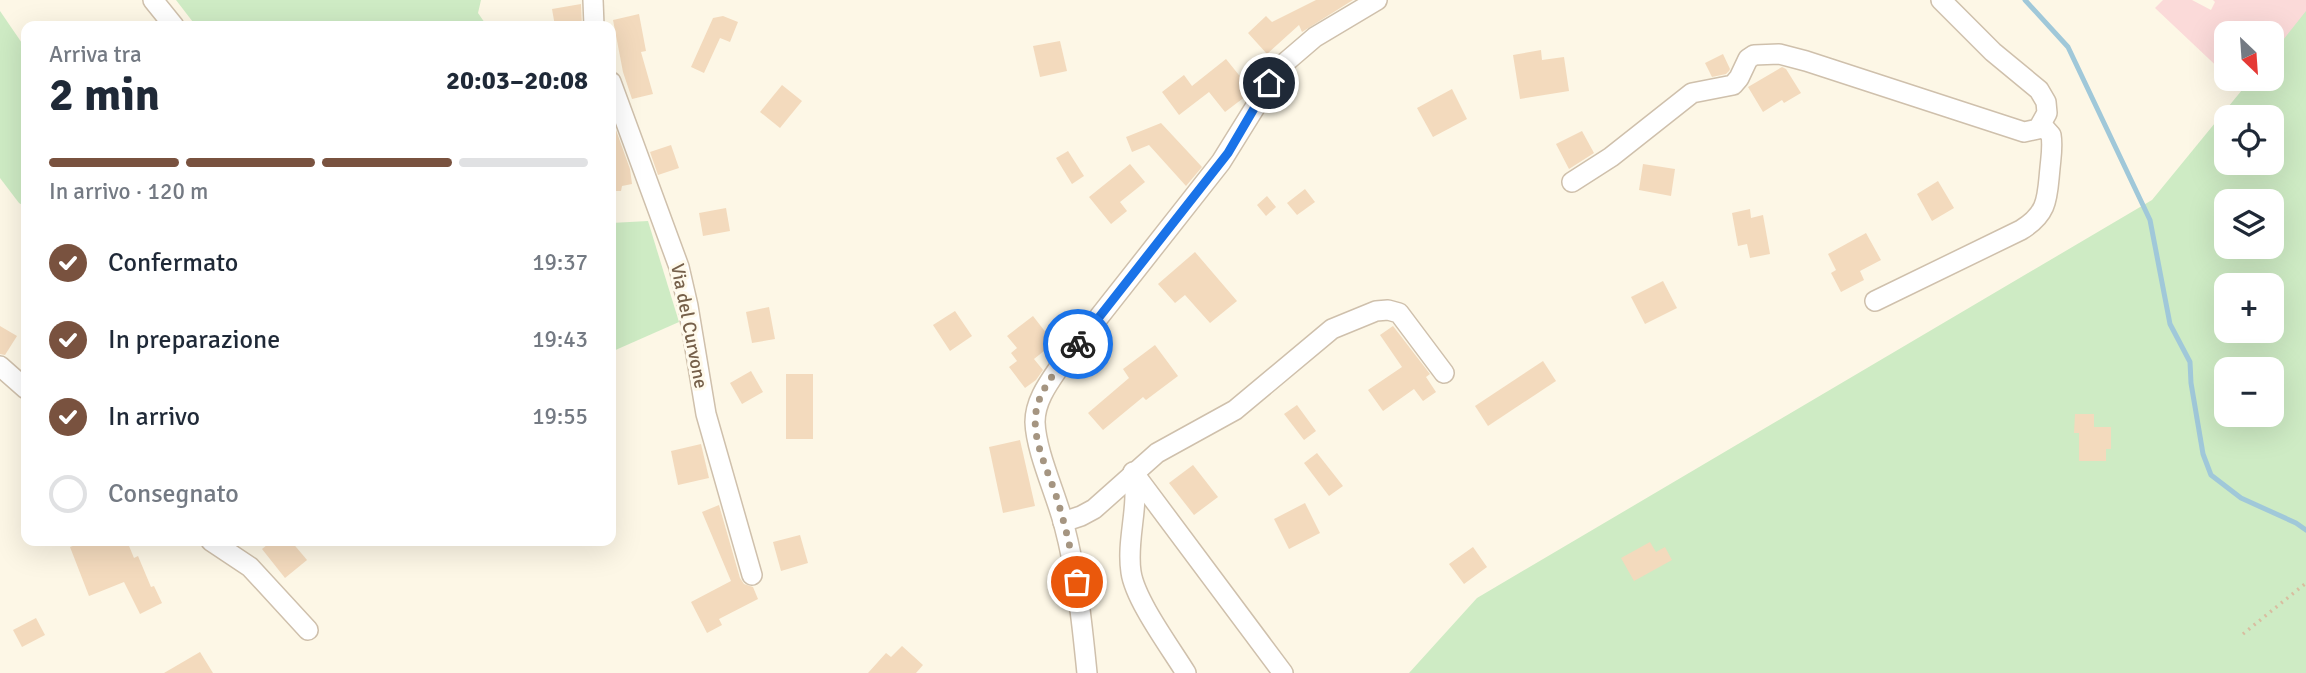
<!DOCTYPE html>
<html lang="it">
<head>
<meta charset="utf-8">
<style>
  body { margin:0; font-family:Signika,sans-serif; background:#f2f2f3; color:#1f2937; height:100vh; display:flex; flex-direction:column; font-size:26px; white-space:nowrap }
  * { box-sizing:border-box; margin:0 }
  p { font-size:23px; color:#747a83 }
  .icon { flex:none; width:38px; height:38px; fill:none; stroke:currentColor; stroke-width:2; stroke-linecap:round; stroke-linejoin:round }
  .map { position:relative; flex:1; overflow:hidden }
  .panel { position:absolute; left:21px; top:21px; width:595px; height:525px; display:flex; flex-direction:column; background:#fff; border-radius:14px; box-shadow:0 7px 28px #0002 }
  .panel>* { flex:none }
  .needle { width:46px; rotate:155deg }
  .controls { position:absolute; left:2214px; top:21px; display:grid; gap:14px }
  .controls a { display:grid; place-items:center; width:70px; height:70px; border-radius:14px; background:#fff; box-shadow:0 7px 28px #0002; font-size:35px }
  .pin { position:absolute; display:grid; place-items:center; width:60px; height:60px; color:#fff; margin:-30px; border:4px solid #fff; border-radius:50%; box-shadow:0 2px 7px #0007 }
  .courier { position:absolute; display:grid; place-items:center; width:70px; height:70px; margin:-35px; border:5px solid #1a73e8; border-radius:50%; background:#fff; color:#222; box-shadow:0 2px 9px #0007 }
  .head em { font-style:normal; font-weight:800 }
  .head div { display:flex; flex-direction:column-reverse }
  .head { display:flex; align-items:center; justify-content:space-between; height:119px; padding:0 28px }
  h1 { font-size:46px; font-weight:800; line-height:52px }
  .bar { display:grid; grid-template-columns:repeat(4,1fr); gap:10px 7px; align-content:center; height:84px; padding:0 28px }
  .bar i { height:9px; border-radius:5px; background:#e0e1e3 }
  .bar .on { background:#79523f }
  .bar p { grid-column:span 4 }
  ol { padding:0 28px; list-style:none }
  li { display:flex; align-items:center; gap:21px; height:77px }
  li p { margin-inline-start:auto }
  li .icon { padding:7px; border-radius:50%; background:#79523f; color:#fff; stroke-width:4 }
  li:last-child { color:#747a83 }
  li i { width:38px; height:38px; border:4px solid #e0e1e3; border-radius:50% }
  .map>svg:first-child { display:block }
  .medical { fill:#fbdad9 }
  .green { fill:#ceebc4; fill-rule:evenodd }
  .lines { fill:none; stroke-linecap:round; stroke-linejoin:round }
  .stream { stroke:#a0c8d9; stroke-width:5 }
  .building { fill:#f3dabd }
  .street-casing { stroke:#cfc0ac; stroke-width:22 }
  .path { stroke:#d8bda0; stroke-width:3.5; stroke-dasharray:2 5; stroke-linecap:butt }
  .street { stroke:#fff; stroke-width:19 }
  .done { stroke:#a59581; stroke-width:7; stroke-dasharray:0 12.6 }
  .route { stroke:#1a73e8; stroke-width:9 }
  .labels { text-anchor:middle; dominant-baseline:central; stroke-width:6; stroke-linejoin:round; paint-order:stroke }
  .street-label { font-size:19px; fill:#76604a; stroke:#fffaec }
</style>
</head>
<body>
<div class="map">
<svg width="2306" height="673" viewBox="0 0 2306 673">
  <rect width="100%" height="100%" fill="#fdf7e6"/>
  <path class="medical" d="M2163 0H2192L2211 10 2215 2 2213 0H2306V130L2272 117 2230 79H2272V33H2226V75L2155 8Z"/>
  <g class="green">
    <path d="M176 0H481L478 13 487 26H196Z"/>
    <path d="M0 11 26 49V207L19 203 0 178Z"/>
    <path d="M2306 11V673H1409L1477 598 2152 200 2251 79H2272V54ZM2226 117H2272V163H2226ZM2226 201H2272V247H2226ZM2226 285H2272V331H2226ZM2226 369H2272V415H2226Z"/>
    <path d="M648 221 679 322 611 352V223Z"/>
  </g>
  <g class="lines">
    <path class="stream" d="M2025 0 2068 47 2150 220 2170 324 2190 362 2191 383 2203 454 2211 475 2241 498 2296 523 2306 530"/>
  </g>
  <g class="building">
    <path d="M1316 0H1353L1302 32 1299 25 1267 54 1248 33 1266 16 1272 22Z"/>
    <path d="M581 4 582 26H555L552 9Z"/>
    <path d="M639 14 646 51 641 52 653 94 632 99 623 72 613 20Z"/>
    <path d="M723 16 738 22 730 42 720 38 704 73 691 67 713 18Z"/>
    <path d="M1060 41 1067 71 1040 77 1033 46Z"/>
    <path d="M1541 50 1542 60 1564 57 1569 91 1520 99 1513 55Z"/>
    <path d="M1723 54 1730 69 1729 71 1726 74 1712 77 1705 63Z"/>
    <path d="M1226 59 1251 90 1250 93 1225 112 1209 92 1179 115 1162 92 1184 75 1192 86Z"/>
    <path d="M1782 67 1786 69 1801 93 1784 103 1782 100 1763 112 1748 87Z"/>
    <path d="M782 85 802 101 780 128 760 112Z"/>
    <path d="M1452 89 1467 119 1433 137 1417 108Z"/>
    <path d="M1161 123 1202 167 1186 186 1149 145 1132 152 1126 137Z"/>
    <path d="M611 129 616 130 630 169 632 184 622 186 621 191H611Z"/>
    <path d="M1582 131 1594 153 1569 169 1556 144Z"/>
    <path d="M671 145 679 168 658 175 650 152Z"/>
    <path d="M1068 151 1084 176 1072 184 1056 158Z"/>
    <path d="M1130 164 1145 182 1120 202 1127 211 1111 224 1089 197Z"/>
    <path d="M1643 164 1675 169 1671 196 1639 190Z"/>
    <path d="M1938 181 1954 208 1932 221 1917 194Z"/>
    <path d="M1305 189 1315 202 1297 215 1287 203Z"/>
    <path d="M1267 196 1276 207 1266 216 1257 205Z"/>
    <path d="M726 208 730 231 703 236 699 213Z"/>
    <path d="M1750 209 1751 218 1763 215 1770 254 1750 258 1747 244 1738 246 1732 213Z"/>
    <path d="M1866 233 1881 260 1860 271 1864 280 1841 292 1831 273 1836 270 1828 254Z"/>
    <path d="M1195 252 1237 301 1210 323 1185 295 1175 303 1158 284Z"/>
    <path d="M1663 281 1677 308 1645 324 1631 297Z"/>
    <path d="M769 307 775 339 752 343 746 312Z"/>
    <path d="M955 311 972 336 950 351 933 325Z"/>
    <path d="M1033 316 1054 343 1034 359 1043 370 1036 380 1025 388 1009 367 1017 361 1011 353 1017 348 1007 336Z"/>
    <path d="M0 326 17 336 5 355 0 354Z"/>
    <path d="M1393 326 1430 374 1426 377 1436 392 1423 401 1414 389 1383 411 1368 390 1402 367 1380 335Z"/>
    <path d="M1155 345 1178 376 1146 400 1143 397 1103 430 1088 413 1129 378 1123 369Z"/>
    <path d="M1543 361 1556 381 1488 426 1475 406Z"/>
    <path d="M751 371 763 392 742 404 730 383Z"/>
    <rect x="786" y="374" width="27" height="65"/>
    <path d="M1297 405 1316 431 1304 440 1284 414Z"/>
    <path d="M2075 414H2094V427H2111V449H2106V461H2079V433H2074Z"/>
    <path d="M1020 440 1035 506 1003 513 989 447Z"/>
    <path d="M701 444 709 478 678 485 671 451Z"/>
    <path d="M1317 453 1343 486 1329 496 1304 463Z"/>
    <path d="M1193 465 1218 497 1194 515 1169 483Z"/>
    <path d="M1305 503 1320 533 1289 549 1274 519Z"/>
    <path d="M719 505 740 578 744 584 753 587 758 599 719 619 722 625 707 633 691 602 731 581 702 512Z"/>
    <path d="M800 535 808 563 781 571 773 542Z"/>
    <path d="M86 541H127L134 558 138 556 151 587 154 586 162 603 140 614 124 582 89 596 70 547Z"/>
    <path d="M272 541H291L307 560 285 578 262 549Z"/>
    <path d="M1650 542 1656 552 1665 547 1672 560 1634 581 1621 558Z"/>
    <path d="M1473 547 1487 567 1464 584 1449 564Z"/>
    <path d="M36 618 45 635 22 647 13 630Z"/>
    <path d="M902 646 923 665 916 673H868L886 653 891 657Z"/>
    <path d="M200 652 213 673H164Z"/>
  </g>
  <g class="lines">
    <defs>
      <g id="street">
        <path d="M153 0 174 26"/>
        <path d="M593 0 594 26"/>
        <path d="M611 82 679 267 688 306 706 414 752 575"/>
        <path d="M1572 182 1611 157 1692 93 1733 85 1739 78 1748 59 1754 55 1779 54 1806 61 2024 132 2038 129 2047 113 2046 102 2039 90 1993 52 1941 0"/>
        <path d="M1875 301 2021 230C2049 213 2047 197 2050 168 2051 157 2053 146 2051 135L2042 125"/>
        <path d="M0 366 26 389"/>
        <path d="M1133 472 1283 673"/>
        <path d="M1133 473C1140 506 1126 539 1131 572 1135 600 1170 647 1186 673"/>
        <path d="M1063 522 1081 516 1094 509 1157 453 1235 410 1332 329 1376 311 1388 310 1399 313 1444 373"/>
        <path d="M211 541 250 567 308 630"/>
        <path d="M1087 673C1082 623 1077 574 1064 525 1056 494 1036 452 1035 422 1035 402 1047 385 1058 369L1221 162 1280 67 1315 37 1377 0"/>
      </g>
    </defs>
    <use href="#street" class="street-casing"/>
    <path class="path" d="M2243 634 2306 583"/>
    <use href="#street" class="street"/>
  </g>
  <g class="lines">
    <path class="done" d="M1077 582C1072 555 1066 528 1058 502 1050 473 1029 438 1037 407 1043 383 1063 363 1078 344"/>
    <path class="route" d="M1078 344 1228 153 1269 83"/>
  </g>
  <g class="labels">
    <g class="street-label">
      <text transform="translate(689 326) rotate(79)">Via del Curvone</text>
    </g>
  </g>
</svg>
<div class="controls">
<a><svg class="needle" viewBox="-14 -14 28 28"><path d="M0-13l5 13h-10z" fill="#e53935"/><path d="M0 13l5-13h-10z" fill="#747a83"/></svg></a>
<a><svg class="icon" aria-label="locate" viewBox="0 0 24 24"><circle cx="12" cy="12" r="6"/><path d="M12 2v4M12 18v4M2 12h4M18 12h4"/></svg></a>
<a><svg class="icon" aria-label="layers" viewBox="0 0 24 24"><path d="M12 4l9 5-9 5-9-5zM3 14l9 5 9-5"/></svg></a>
<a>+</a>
<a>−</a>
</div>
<div class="pin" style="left:1077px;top:582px;background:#ea580c"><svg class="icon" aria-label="bag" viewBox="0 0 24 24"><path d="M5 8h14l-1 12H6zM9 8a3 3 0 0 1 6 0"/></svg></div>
<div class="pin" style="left:1269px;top:83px;background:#1f2937"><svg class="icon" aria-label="home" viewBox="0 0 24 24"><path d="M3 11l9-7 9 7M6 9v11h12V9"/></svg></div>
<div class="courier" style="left:1078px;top:344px"><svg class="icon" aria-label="bike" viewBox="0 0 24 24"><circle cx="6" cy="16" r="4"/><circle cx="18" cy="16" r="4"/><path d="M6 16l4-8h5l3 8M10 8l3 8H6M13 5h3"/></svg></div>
<section class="panel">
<div class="head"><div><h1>2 min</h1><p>Arriva tra</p></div><em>20:03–20:08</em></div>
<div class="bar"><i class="on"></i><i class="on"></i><i class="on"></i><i></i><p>In arrivo · 120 m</p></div>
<ol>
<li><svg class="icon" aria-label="check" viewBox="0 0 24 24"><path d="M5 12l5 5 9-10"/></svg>Confermato<p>19:37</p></li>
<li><svg class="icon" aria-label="check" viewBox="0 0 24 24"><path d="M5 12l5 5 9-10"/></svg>In preparazione<p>19:43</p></li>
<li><svg class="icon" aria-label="check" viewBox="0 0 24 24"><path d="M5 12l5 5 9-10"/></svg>In arrivo<p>19:55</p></li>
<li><i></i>Consegnato</li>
</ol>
</section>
</div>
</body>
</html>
